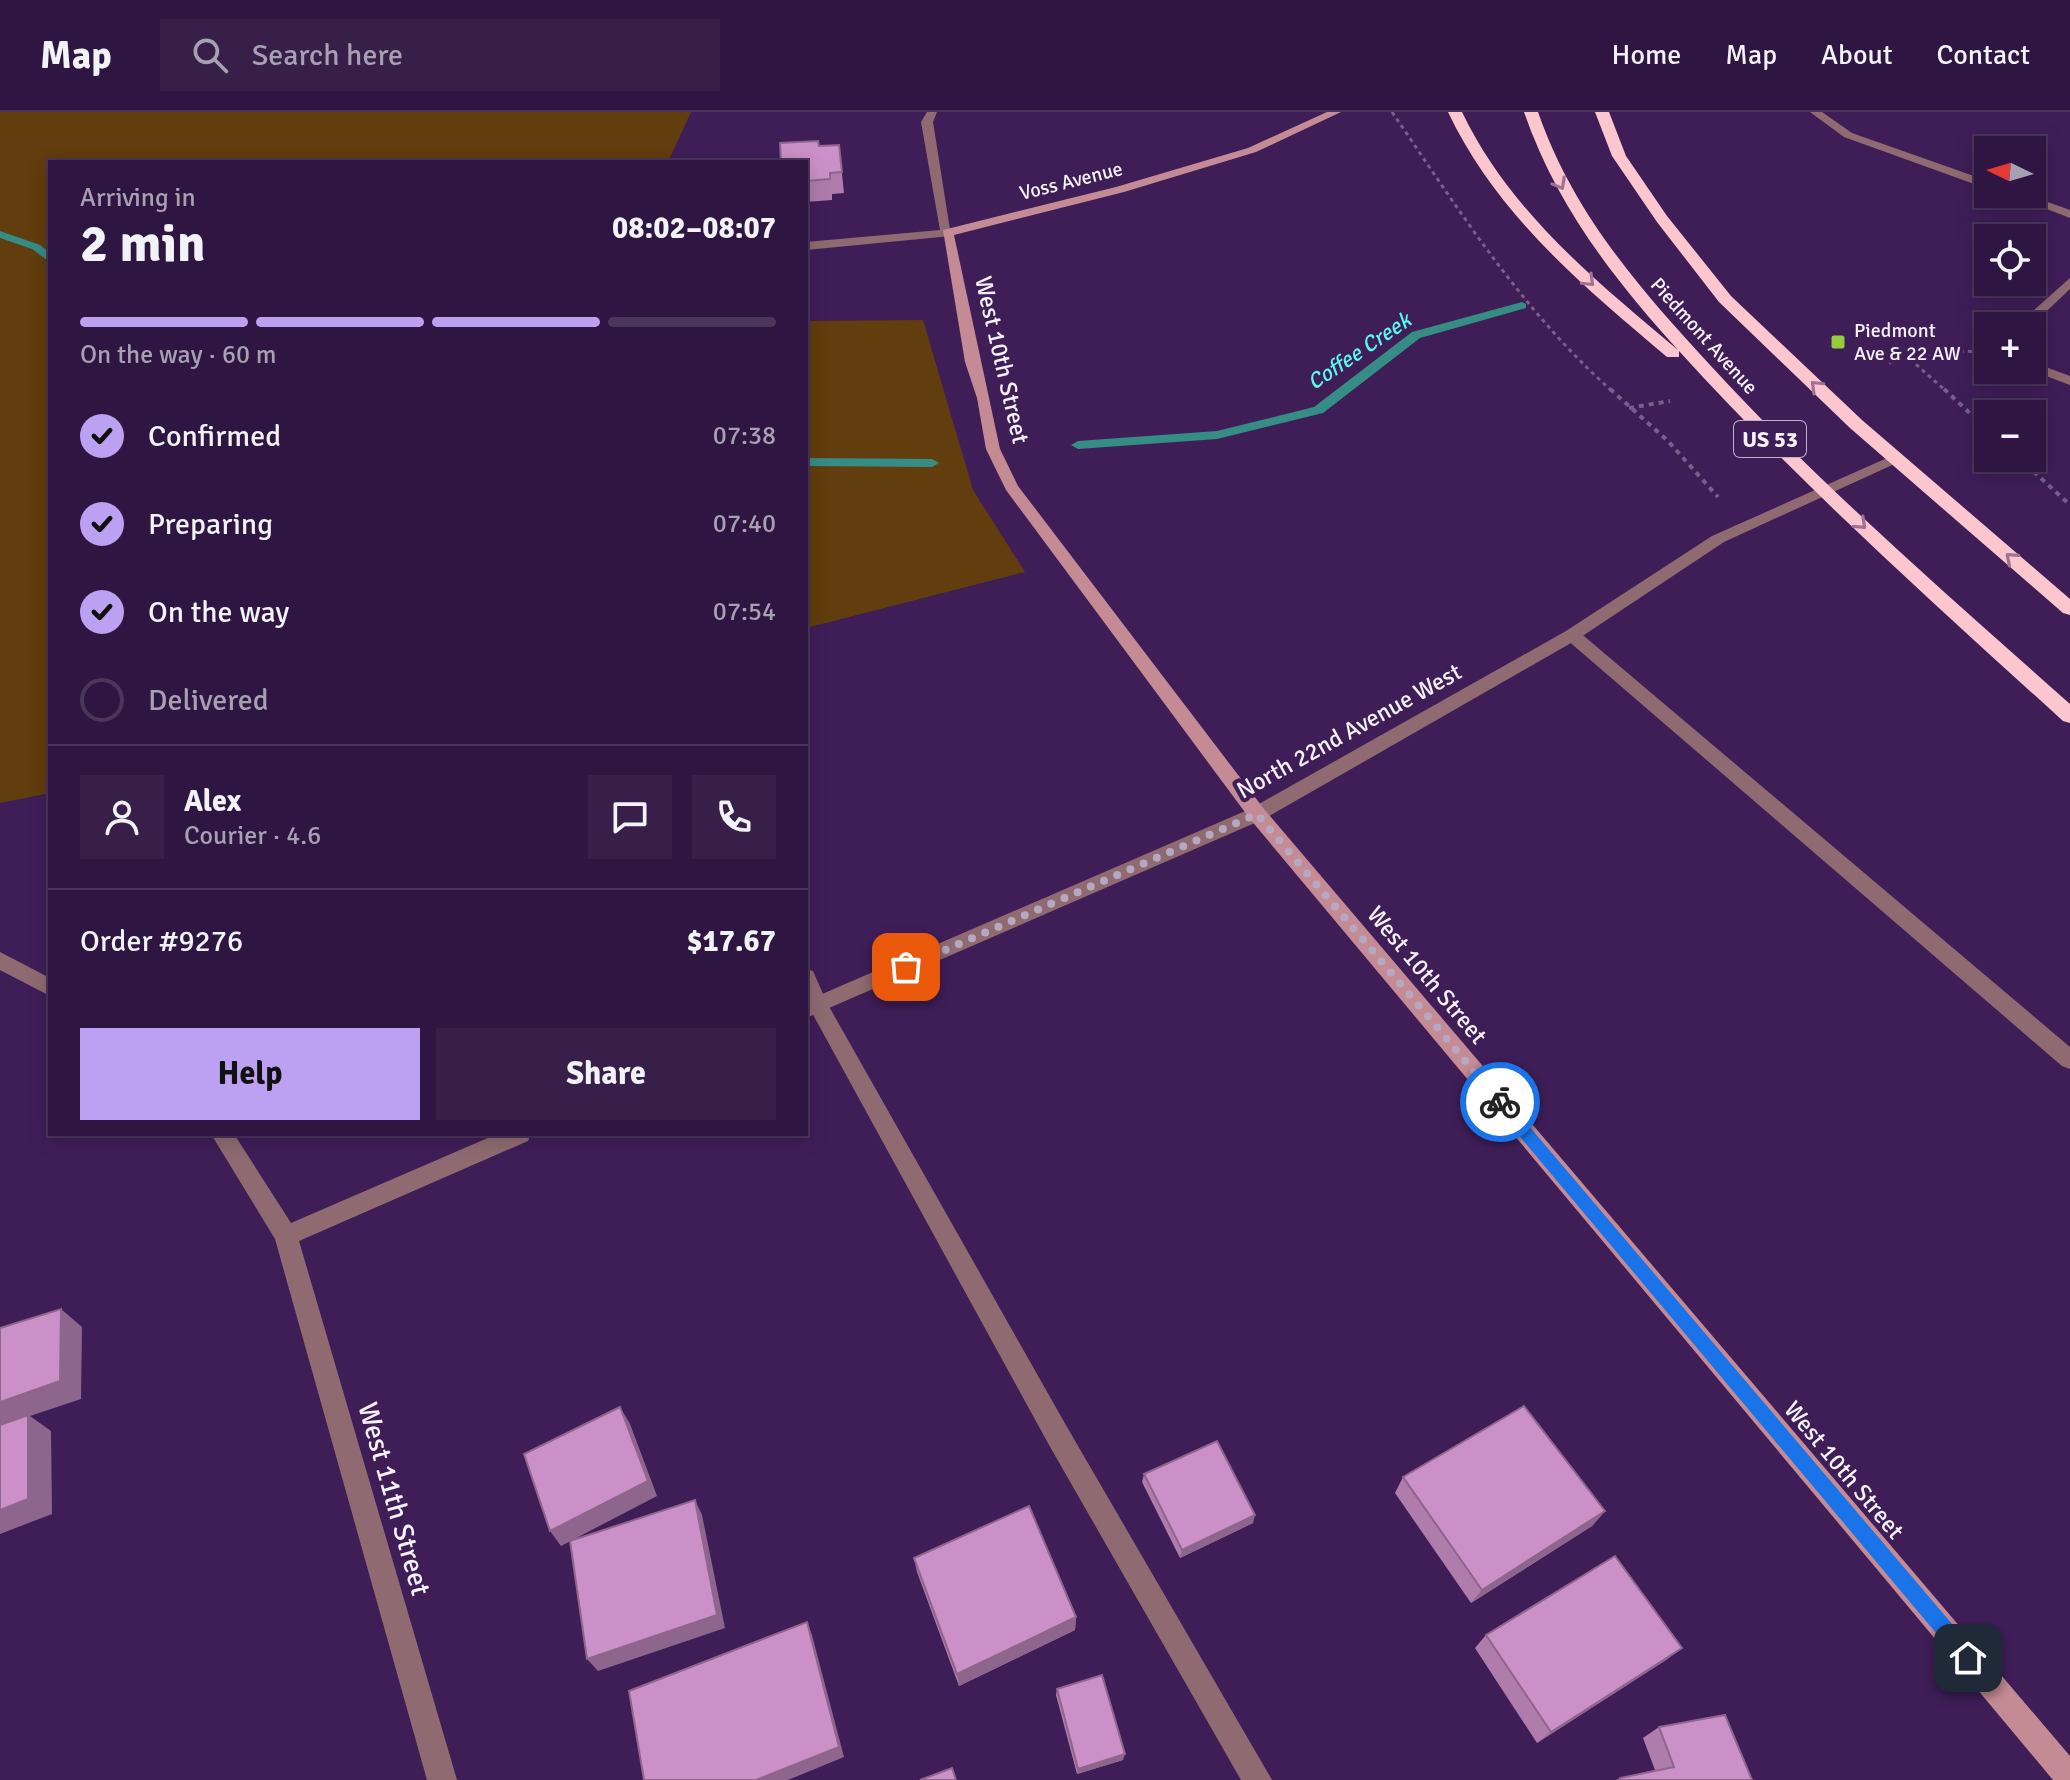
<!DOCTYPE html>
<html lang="en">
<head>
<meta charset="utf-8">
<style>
  body { margin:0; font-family:Signika,sans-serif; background:#371f49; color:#f1f3f6; height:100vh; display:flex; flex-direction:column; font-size:30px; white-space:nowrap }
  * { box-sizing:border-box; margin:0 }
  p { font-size:26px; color:#a79fb2 }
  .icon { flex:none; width:44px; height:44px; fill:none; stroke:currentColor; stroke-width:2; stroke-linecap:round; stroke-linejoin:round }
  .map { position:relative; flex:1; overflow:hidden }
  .sheet { position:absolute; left:48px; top:48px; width:760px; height:976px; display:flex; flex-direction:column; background:#2f1642; border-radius:0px; box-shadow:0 4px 20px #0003,0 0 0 2px #4a355b }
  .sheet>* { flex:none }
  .needle { width:52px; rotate:275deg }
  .tools { position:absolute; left:1974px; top:24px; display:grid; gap:16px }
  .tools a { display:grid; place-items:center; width:72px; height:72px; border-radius:0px; background:#2f1642; box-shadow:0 4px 20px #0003,0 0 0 2px #4a355b; font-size:40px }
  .pin { position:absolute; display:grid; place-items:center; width:68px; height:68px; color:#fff; margin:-34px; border-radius:16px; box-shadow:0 4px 12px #0006 }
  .courier { position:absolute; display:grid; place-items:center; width:80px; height:80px; margin:-40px; border:6px solid #1a73e8; border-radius:50%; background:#fff; color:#222; box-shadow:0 2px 10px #0007 }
  .summary em { font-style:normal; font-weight:800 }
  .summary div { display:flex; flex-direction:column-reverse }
  .summary { display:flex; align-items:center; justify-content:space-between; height:136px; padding:0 32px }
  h1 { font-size:52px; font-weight:800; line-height:60px }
  .bar { display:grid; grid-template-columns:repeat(4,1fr); gap:12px 8px; align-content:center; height:96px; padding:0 32px }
  .bar i { height:10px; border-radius:6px; background:#4a355b }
  .bar .active { background:#bca0f2 }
  .bar p { grid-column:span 4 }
  .line { display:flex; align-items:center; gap:20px; padding:0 32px; border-top:2px solid #4a355b }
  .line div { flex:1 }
  .round { display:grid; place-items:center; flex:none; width:84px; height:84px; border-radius:0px; background:#371f49 }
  ol { padding:0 32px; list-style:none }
  li { display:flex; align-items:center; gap:24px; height:88px }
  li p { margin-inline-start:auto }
  li .icon { padding:8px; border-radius:50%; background:#bca0f2; color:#111; stroke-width:4 }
  li:last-child { color:#a79fb2 }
  li i { width:44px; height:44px; border:4px solid #4a355b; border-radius:50% }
  .cta { display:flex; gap:16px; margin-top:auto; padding:16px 32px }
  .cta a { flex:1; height:92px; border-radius:0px; background:#bca0f2; color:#111; font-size:32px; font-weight:800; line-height:92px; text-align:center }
  .cta a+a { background:#371f49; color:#f1f3f6 }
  header { display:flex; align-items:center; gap:48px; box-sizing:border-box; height:112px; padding:0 40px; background:#2f1642; border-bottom:2px solid #4a355b }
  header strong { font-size:38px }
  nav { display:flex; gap:44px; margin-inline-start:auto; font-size:28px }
  .search { width:560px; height:72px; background:#371f49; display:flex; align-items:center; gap:20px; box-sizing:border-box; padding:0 28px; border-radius:0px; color:#a79fb2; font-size:30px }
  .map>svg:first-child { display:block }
  .green { fill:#623d0d }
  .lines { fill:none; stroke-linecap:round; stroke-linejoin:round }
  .stream { fill:#368d86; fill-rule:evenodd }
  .path-far1 { stroke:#775f8a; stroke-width:3; stroke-dasharray:4 4; stroke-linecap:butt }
  .path { stroke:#775f8a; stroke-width:4; stroke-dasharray:5 5; stroke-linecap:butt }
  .lane { fill:#8f6b71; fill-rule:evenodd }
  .street { fill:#8f6b71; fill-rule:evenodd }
  .secondary { fill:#c48b95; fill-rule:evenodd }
  .highway { fill:#fcc6ce; fill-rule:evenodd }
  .wall { fill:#af7cac }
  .shaded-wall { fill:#8e658c }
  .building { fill:#cb90c8; stroke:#8e658c; stroke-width:2 }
  .oneway { stroke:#9e7293 }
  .route { fill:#1a73e8 }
  .done { stroke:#b6a8c1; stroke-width:8; stroke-dasharray:0 14.4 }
  .poi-dot { fill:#95cc3b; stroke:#3f1e58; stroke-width:3 }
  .labels { text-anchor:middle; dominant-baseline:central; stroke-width:8; stroke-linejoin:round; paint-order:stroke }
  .far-street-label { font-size:20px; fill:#f6f2fa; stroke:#3f1e58 }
  .far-poi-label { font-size:20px; fill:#f6f2fa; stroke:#3f1e58; text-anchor:start }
  .far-water-label { font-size:22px; font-style:italic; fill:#58faee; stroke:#3f1e58 }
  .shield { fill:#3f1e58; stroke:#bfb2c9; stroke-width:2 }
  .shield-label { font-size:22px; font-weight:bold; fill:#f6f2fa }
  .street-label { font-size:24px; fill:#f6f2fa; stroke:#3f1e58 }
  .near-street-label { font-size:28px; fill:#f6f2fa; stroke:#3f1e58 }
</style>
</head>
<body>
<header>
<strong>Map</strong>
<div class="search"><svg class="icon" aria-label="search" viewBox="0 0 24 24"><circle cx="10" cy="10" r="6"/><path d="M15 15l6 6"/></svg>Search here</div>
<nav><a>Home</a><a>Map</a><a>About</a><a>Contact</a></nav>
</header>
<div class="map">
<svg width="2070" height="1668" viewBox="0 0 2070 1668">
  <rect width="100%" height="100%" fill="#3f1e58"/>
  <g class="green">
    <path d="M0 0H691L668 50H50V681L0 691Z"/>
    <path d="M923 208 973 378 1025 460 806 516V209Z"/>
  </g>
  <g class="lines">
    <g class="stream">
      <path d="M0 119 40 133 50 141V150L32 137 0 126Z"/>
      <path d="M1522 190 1526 192V196L1420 226 1323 301 1217 327 1078 337 1071 333 1078 329 1217 319 1314 295 1412 220Z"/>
      <path d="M806 346 932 347 939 351 932 355 806 354Z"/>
    </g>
    <g class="path-far1">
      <path d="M1392 0C1459 98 1523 200 1612 279"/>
      <path d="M1910 247 1946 279"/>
      <path d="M1889 251 1958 239 1988 240"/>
    </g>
    <g class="path">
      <path d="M1610 277 1668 329 1718 385"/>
      <path d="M1944 277 1988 318"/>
      <path d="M1629 296 1670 289"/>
      <path d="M2019 346 2070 393"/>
    </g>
    <g class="lane">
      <path d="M1810 0H1822L1852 21 1988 69V77L1844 25Z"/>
      <path d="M2008 82H2025L2070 98V106Z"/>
      <path d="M1572 518 1578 519 2070 935V957L2062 954 1566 527 1564 523Z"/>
      <path d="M806 857 813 859 827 891 1067 1315 1272 1668H1241L1049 1333 811 899 806 889Z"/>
    </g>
    <g class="street">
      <path d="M927 0H937L933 10 951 124 806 138V130L940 118 921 10Z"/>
      <path d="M2070 166V177L2031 214H2016Z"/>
      <path d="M2032 250 2070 264V273L2030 258Z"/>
      <path d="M1896 342 1903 346 1901 349 1724 430 1578 527 1264 707 806 906V889L1250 697 1566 519 1712 424Z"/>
      <path d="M0 840 50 866V884L0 858Z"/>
      <path d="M211 1022H234L291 1111 497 1022H531L528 1029 299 1129 457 1668H427L275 1127Z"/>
    </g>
    <path class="secondary" d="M1327 0H1341L1256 40 1124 80 954 123 1000 337 1018 374 1264 697 2070 1644V1668H2053L1250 707 1006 378 986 337 977 286 965 250 943 118 1116 75 1248 36Z"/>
    <g class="highway">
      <path d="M1448 0H1462C1510 100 1595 168 1678 238 1613 166 1556 93 1524 0H1538C1573 101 1640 177 1711 254 1822 375 1948 483 2070 592V611L2063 609C1931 489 1799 371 1679 239V245H1667C1582 173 1497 103 1448 0Z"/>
      <path d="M1595 0H1609L1626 44 1667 104 1731 184 1862 308 2070 487V503L2063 501 1850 316 1719 190 1657 110 1612 44Z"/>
    </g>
  </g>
  <g class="wall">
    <path d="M839 33 844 81 832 82V88L806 90V50L819 34Z"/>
    <path d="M1144 1362 1253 1411 1180 1446 1142 1370Z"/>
    <path d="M1403 1365 1605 1399 1592 1414 1471 1491 1395 1381Z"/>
    <path d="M914 1446 1076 1505 1075 1518 959 1574 917 1460Z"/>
    <path d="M1486 1523 1682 1536 1666 1548 1537 1631 1475 1536Z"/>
    <path d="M1057 1577 1123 1648 1077 1662 1056 1583Z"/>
    <path d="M1659 1615 1752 1668H1616L1620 1666 1655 1658 1643 1626Z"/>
  </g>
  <g class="shaded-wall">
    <path d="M61 1197 82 1215 81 1287 30 1304 51 1319 52 1402 0 1422V1290Z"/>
    <path d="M620 1295 630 1312 657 1384 561 1434 550 1419Z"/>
    <path d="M695 1388 702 1403 725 1516 598 1559 587 1547Z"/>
    <path d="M1605 1399 1592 1414 1471 1491 1482 1478Z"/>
    <path d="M1255 1403 1253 1411 1180 1446 1182 1438Z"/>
    <path d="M1076 1505 1075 1518 959 1574 957 1562Z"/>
    <path d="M807 1510 812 1523 844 1645 788 1668H756Z"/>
    <path d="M1682 1536 1666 1548 1537 1631 1551 1620Z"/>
    <path d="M1125 1642 1123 1648 1077 1662 1078 1657Z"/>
  </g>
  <g class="building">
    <path d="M818 29 819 34 839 33 842 60 830 61V67L806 69V50H781L780 31Z"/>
    <path d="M61 1197 60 1269 0 1290V1216Z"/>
    <path d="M1524 1294 1605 1399 1482 1478 1403 1365Z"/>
    <path d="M620 1295 648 1369 550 1419 524 1342Z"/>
    <path d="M28 1303V1387L0 1398V1313Z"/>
    <path d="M1217 1329 1255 1403 1182 1438 1144 1362Z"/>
    <path d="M695 1388 717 1503 587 1547 570 1429Z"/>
    <path d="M1029 1394 1076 1505 957 1562 914 1446Z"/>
    <path d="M1615 1444 1682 1536 1551 1620 1486 1523Z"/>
    <path d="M807 1510 839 1635 756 1668H644L629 1579Z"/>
    <path d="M1102 1563 1125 1642 1078 1657 1057 1577Z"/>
    <path d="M1725 1603 1752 1668H1620V1666L1674 1655 1659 1615Z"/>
    <path d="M952 1656 956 1668H920Z"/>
  </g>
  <defs><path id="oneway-chevron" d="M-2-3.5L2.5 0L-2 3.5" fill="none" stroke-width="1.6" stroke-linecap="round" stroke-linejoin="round" transform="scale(2)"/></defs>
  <g class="oneway">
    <use href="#oneway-chevron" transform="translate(1560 72) rotate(61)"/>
    <use href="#oneway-chevron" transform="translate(1589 169) rotate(44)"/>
    <use href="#oneway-chevron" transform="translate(1816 274) rotate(-136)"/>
    <use href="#oneway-chevron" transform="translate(1861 412) rotate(43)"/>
    <use href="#oneway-chevron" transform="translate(2011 446) rotate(-139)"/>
  </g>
  <path class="route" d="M1500 985 1505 986 1975 1539 1977 1546 1975 1552 1968 1555 1962 1552 1495 995V986Z"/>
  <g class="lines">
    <path class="done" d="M906 855 1257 702 1500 990"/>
  </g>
  <rect class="poi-dot" x="1830" y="222" width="16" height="16" rx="4"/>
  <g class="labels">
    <g class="far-street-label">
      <text transform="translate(1071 69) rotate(-14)">Voss Avenue</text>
      <text transform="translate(1704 224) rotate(48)">Piedmont Avenue</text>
    </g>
    <g class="far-poi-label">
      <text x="1854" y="218">Piedmont<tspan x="1854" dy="23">Ave &amp; 22 AW</tspan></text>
    </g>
    <g class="far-water-label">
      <text transform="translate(1359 239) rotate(-34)">Coffee Creek</text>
    </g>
    <rect class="shield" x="1734" y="309" width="72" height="36" rx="6"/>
    <g class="shield-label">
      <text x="1770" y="327">US 53</text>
    </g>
    <g class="street-label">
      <text transform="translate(1002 248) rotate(77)">West 10th Street</text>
      <text transform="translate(1349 619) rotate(-29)">North 22nd Avenue West</text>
      <text transform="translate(1427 863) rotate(50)">West 10th Street</text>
      <text transform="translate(1844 1358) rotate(50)">West 10th Street</text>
    </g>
    <g class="near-street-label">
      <text transform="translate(394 1387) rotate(74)">West 11th Street</text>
    </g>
  </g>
</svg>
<div class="tools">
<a><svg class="needle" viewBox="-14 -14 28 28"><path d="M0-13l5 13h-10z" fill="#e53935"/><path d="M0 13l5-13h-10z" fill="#a79fb2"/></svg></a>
<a><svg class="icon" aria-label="locate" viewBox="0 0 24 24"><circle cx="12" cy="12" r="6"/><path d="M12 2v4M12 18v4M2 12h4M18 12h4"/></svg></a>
<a>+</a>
<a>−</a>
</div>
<div class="pin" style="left:906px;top:855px;background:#ea580c"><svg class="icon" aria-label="bag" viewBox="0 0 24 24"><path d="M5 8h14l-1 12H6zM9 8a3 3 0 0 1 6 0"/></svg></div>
<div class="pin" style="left:1968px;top:1546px;background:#1f2937"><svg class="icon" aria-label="home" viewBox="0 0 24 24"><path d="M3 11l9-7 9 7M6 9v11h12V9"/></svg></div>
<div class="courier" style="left:1500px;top:990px"><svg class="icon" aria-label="bike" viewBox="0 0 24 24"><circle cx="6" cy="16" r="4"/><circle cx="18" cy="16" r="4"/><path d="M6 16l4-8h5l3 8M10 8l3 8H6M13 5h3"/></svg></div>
<section class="sheet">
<div class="summary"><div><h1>2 min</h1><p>Arriving in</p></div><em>08:02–08:07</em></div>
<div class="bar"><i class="active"></i><i class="active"></i><i class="active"></i><i></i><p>On the way · 60 m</p></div>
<ol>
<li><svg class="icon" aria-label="check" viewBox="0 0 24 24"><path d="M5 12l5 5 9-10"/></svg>Confirmed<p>07:38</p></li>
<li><svg class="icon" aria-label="check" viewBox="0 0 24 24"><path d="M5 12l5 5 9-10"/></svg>Preparing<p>07:40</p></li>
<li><svg class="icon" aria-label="check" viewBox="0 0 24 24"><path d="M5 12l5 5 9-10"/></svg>On the way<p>07:54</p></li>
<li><i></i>Delivered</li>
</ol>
<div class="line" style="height:144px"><a class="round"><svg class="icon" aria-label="person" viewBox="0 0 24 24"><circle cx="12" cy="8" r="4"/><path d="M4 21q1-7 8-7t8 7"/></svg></a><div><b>Alex</b><p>Courier · 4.6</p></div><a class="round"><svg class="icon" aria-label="chat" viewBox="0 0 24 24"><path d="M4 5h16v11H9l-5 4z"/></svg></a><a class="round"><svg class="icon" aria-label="phone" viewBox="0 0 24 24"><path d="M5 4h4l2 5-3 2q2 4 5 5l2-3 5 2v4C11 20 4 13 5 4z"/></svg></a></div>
<div class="line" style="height:104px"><div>Order #9276</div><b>$17.67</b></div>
<div class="cta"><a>Help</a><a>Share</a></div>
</section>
</div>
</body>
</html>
